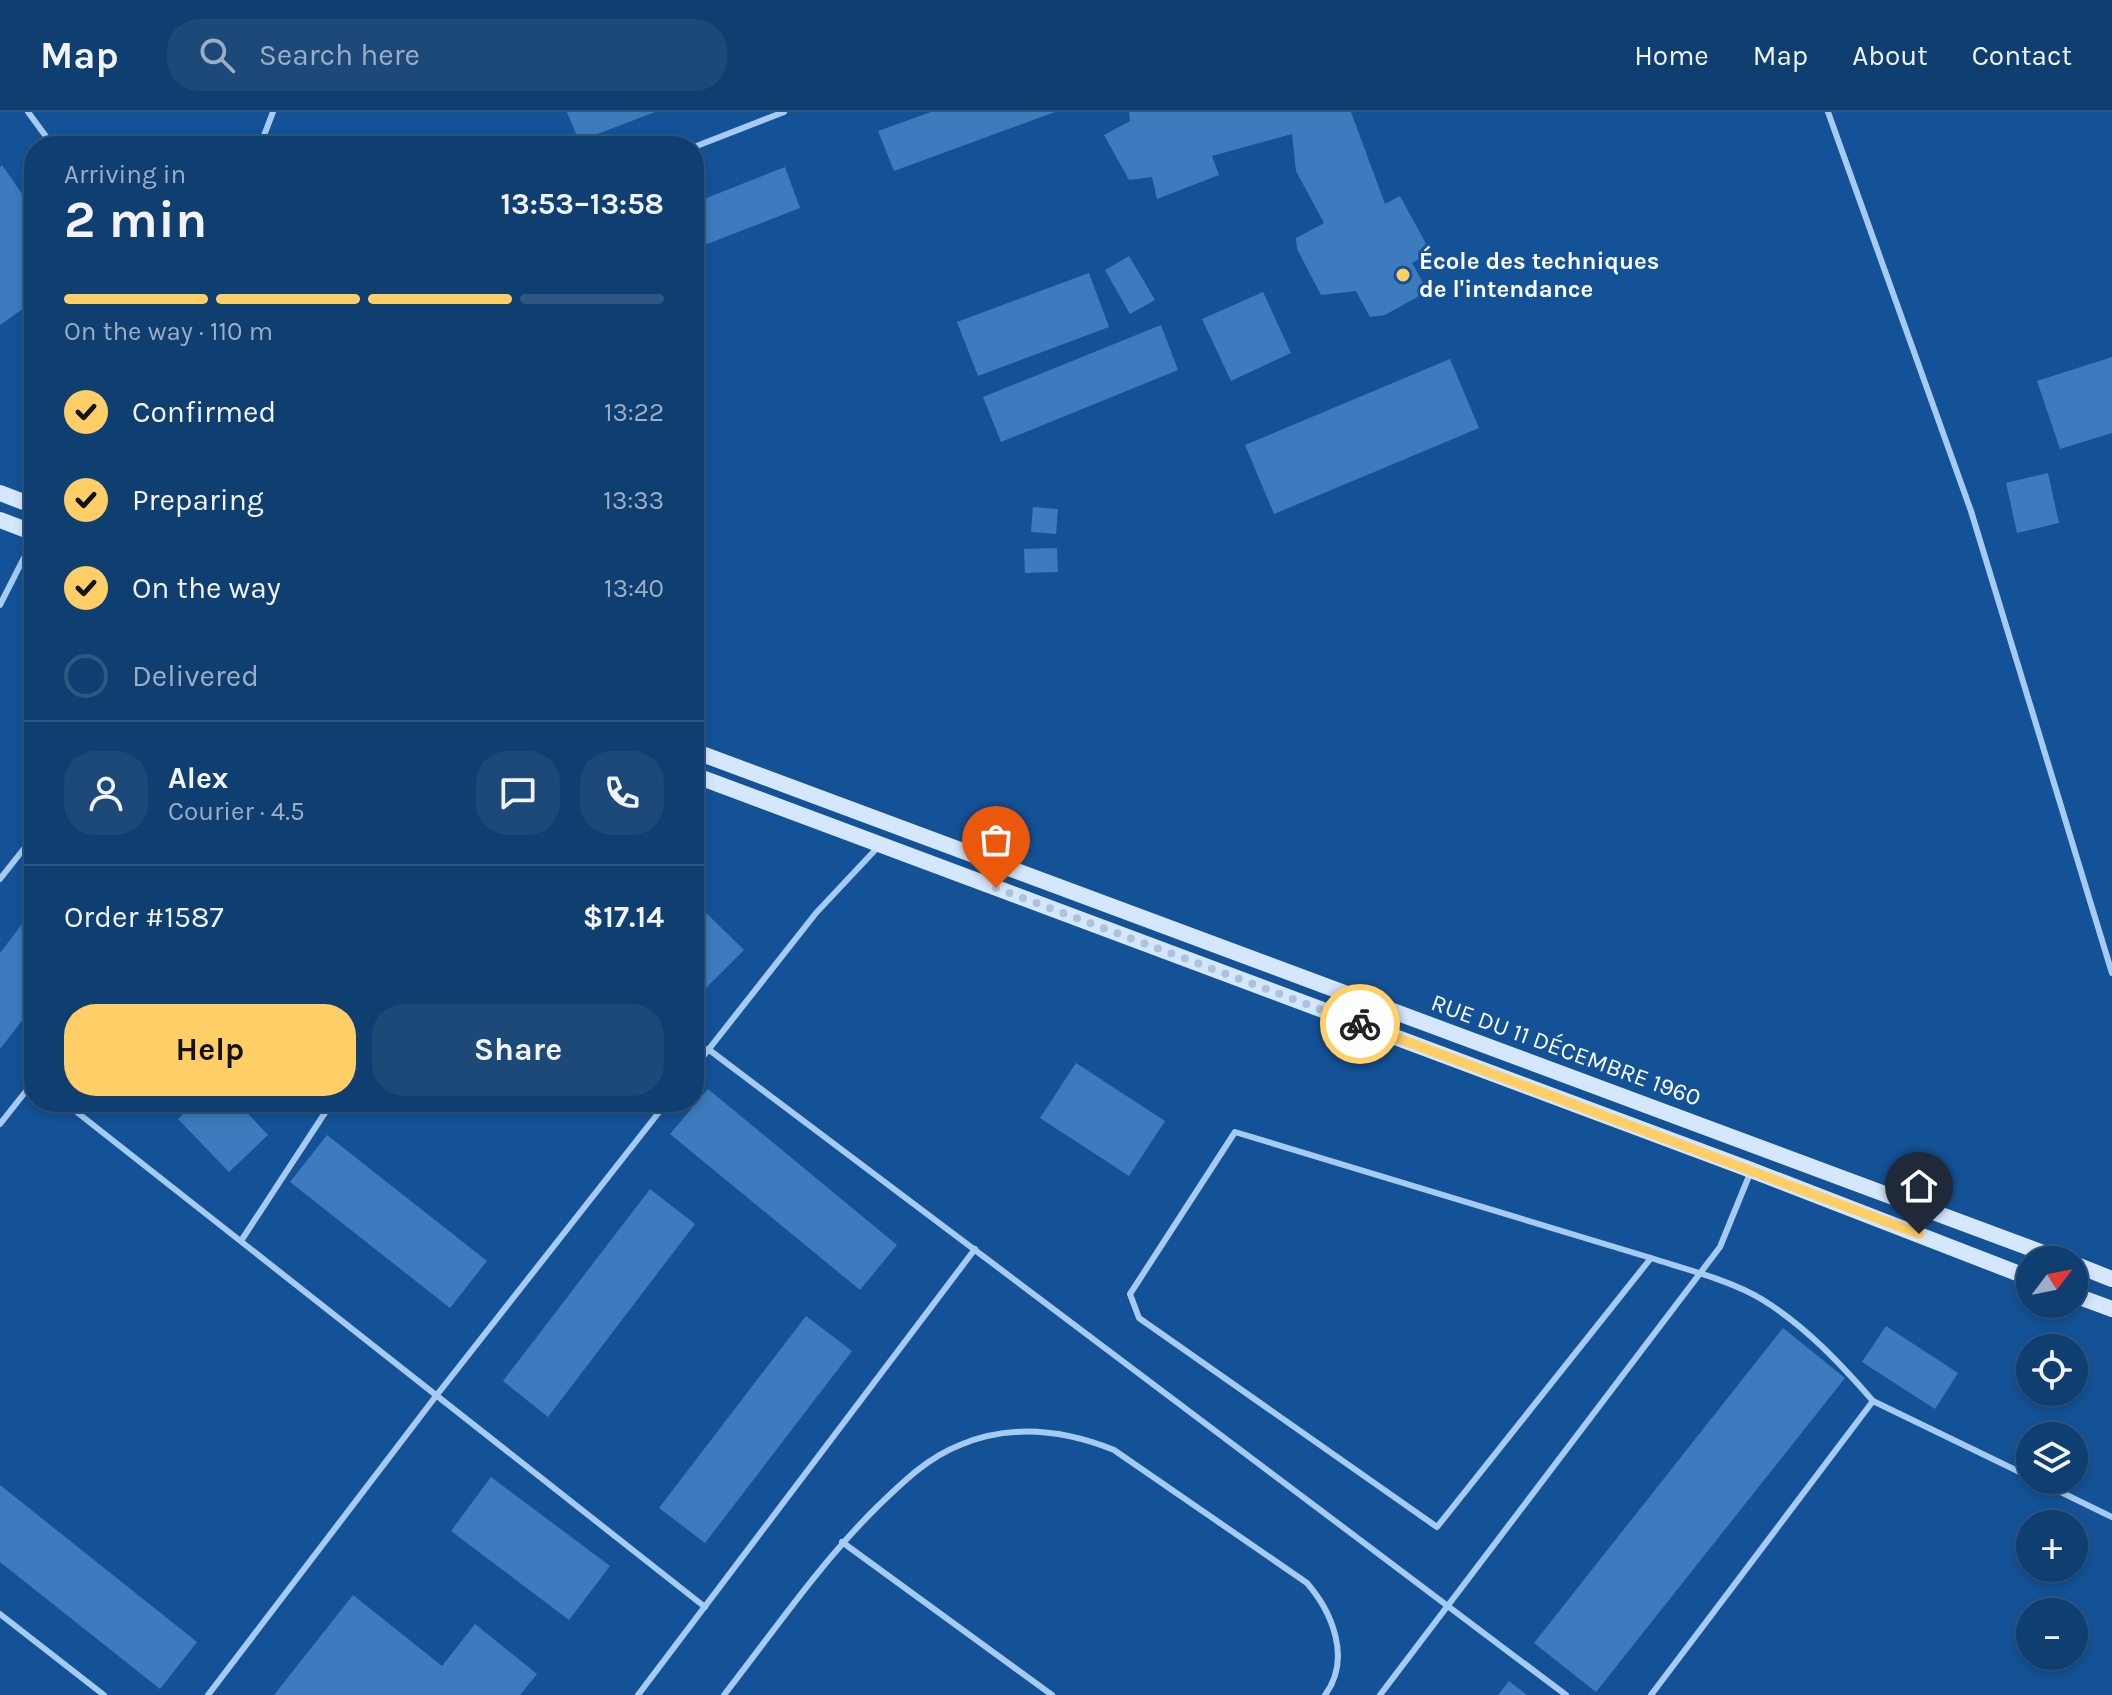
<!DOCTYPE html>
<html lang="en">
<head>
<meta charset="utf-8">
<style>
  body { margin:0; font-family:Karla,sans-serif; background:#1d4979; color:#f1f3f6; height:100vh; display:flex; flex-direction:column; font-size:30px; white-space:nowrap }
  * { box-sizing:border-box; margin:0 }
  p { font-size:26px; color:#9baec3 }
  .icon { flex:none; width:44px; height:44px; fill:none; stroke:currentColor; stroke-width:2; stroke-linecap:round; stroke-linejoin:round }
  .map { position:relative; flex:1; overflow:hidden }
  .side { position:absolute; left:24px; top:24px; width:680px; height:976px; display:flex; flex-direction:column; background:#0f3e71; border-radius:32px; box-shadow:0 4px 12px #0003,0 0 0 2px #2f5784 }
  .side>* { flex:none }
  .needle { width:52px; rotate:58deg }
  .controls { position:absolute; left:2016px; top:1134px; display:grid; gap:16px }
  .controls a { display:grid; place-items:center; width:72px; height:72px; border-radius:50%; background:#0f3e71; box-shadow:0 4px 12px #0003,0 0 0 2px #2f5784; font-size:40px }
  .pin { position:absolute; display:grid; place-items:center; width:68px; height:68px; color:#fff; margin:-82px -34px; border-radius:50% 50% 50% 0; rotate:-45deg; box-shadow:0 0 8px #0007 }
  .pin .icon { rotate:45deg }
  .courier { position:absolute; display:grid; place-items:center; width:80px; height:80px; margin:-40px; border:6px solid #ffce67; border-radius:50%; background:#fff; color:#222; box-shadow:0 2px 10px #0007 }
  .overview em { font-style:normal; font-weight:700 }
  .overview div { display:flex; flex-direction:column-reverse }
  .overview { display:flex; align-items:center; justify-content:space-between; height:136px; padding:0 40px }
  h1 { font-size:52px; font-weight:700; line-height:60px }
  .bar { display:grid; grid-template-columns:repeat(4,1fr); gap:12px 8px; align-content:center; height:96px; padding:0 40px }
  .bar i { height:10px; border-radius:6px; background:#2f5784 }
  .bar .current { background:#ffce67 }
  .bar p { grid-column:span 4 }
  .line { display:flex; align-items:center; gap:20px; padding:0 40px; border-top:2px solid #2f5784 }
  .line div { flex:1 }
  .round { display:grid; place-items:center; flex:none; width:84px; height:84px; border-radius:32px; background:#1d4979 }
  ol { padding:0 40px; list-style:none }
  li { display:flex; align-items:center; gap:24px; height:88px }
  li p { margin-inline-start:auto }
  li .icon { padding:8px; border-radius:50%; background:#ffce67; color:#111; stroke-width:4 }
  li:last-child { color:#9baec3 }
  li i { width:44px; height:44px; border:4px solid #2f5784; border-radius:50% }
  .primary-button { display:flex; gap:16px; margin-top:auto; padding:16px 40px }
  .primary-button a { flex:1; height:92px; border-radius:32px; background:#ffce67; color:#111; font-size:32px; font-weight:700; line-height:92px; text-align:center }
  .primary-button a+a { background:#1d4979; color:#f1f3f6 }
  header { display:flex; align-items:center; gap:48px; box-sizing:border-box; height:112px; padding:0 40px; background:#0f3e71; border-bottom:2px solid #2f5784 }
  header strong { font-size:38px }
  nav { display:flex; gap:44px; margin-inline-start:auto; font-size:28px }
  .search { width:560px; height:72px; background:#1d4979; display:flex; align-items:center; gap:20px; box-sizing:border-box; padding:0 28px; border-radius:32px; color:#9baec3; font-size:30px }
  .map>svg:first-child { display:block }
  .building { fill:#3d7bbe }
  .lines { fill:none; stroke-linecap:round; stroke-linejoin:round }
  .lane { stroke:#a6cbf2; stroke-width:6 }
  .secondary { stroke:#d5e7fc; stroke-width:16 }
  .done { stroke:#adc2db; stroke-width:8; stroke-dasharray:0 14.4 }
  .route { stroke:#ffce67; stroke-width:10 }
  .poi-dot { fill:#ffce67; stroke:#145297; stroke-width:3 }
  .labels { text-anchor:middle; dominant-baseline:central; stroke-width:6; stroke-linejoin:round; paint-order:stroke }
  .poi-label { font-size:24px; font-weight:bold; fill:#fff; stroke:#145297; text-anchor:start }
  .street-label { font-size:24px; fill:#fff; stroke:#145297 }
</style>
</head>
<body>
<header>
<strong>Map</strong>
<div class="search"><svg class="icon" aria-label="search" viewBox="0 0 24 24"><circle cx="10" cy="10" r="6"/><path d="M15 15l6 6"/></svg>Search here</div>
<nav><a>Home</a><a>Map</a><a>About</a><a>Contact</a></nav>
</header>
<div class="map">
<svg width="2112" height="1583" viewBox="0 0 2112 1583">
  <rect width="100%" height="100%" fill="#145297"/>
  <g class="building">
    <path d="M567 0H655L579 29Z"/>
    <path d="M931 0H1055L894 59 878 19Z"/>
    <path d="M1129 0H1351L1385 92 1400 84 1431 141 1412 151 1428 179 1385 203 1370 205 1356 179 1321 183 1297 137 1296 126 1324 111 1296 59 1292 22 1212 44 1219 63 1157 87 1152 65 1129 68 1104 23 1130 9Z"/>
    <path d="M2 53 34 99V189L0 213V55Z"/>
    <path d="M785 55 800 96 694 137V91Z"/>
    <path d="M1129 144 1155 188 1130 202 1105 158Z"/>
    <path d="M1089 161 1109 215 978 264 957 210Z"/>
    <path d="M1263 180 1291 241 1231 269 1202 207Z"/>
    <path d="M1161 213 1178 258 1001 330 983 285Z"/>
    <path d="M2112 245V321L2060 337 2037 269Z"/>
    <path d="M1450 247 1479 316 1274 402 1245 333Z"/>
    <path d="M2048 361 2059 411 2017 421 2006 371Z"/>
    <path d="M1033 395 1058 397 1056 422 1031 420Z"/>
    <path d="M1057 436 1058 460 1025 461 1024 437Z"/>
    <path d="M696 791 744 838 694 888V792Z"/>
    <path d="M32 799 34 800V893L0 937V841Z"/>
    <path d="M1076 951 1165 1009 1129 1064 1040 1006Z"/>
    <path d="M708 977 897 1133 860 1178 670 1022Z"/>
    <path d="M196 990H237L268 1023 229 1060 178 1007Z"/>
    <path d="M327 1023 487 1149 450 1196 290 1070Z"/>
    <path d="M650 1077 695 1112 548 1305 503 1269Z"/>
    <path d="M806 1204 852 1239 705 1431 659 1396Z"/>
    <path d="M1886 1214 1958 1261 1935 1297 1862 1250Z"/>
    <path d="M1783 1216 1845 1266 1596 1580 1534 1531Z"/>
    <path d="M491 1365 610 1454 569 1508 451 1419Z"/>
    <path d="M0 1373 197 1530 160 1577 0 1450Z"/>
    <path d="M353 1483 442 1554 475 1512 537 1562 520 1583H274Z"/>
    <path d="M1509 1569 1527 1583H1498Z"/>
  </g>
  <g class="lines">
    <g class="lane">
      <path d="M28 0 53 34"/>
      <path d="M1828 0 1971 399 2112 861"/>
      <path d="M260 34 273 0"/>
      <path d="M694 35 784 0"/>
      <path d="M0 493 34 426"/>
      <path d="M0 767 34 724"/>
      <path d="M708 937 1566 1583"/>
      <path d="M694 956 816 801 878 735"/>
      <path d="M64 990 705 1495"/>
      <path d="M0 1012 34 969"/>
      <path d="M241 1129 332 990"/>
      <path d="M1651 1146 1437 1415 1139 1206 1130 1182 1235 1020 1651 1146C1685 1157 1733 1169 1763 1188 1805 1214 1840 1251 1873 1289"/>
      <path d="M2036 1368 2112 1405"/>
      <path d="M842 1430 1052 1583"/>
      <path d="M0 1502 104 1583"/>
      <path d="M208 1583 436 1284 667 990"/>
      <path d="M638 1583 975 1137"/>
      <path d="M724 1583C774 1519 820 1451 878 1394 903 1370 927 1346 960 1333 1012 1311 1064 1318 1114 1338L1307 1471C1332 1500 1352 1547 1325 1583"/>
      <path d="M1380 1583 1720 1135 1751 1059"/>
      <path d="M1651 1583 1873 1289 2030 1365"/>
    </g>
    <g class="secondary">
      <path d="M0 381 34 394"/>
      <path d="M0 408 34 421"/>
      <path d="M694 639 2062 1148"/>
      <path d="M694 663 1751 1058 2030 1166"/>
      <path d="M2074 1152 2112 1167"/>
      <path d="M2074 1183 2112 1197"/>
    </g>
  </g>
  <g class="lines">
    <path class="done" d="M996 776 1360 912"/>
    <path class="route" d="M1360 912 1919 1122"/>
  </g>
  <circle class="poi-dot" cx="1403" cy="163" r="8"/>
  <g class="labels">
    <g class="poi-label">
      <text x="1419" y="149">École des techniques<tspan x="1419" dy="28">de l'intendance</tspan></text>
    </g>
    <g class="street-label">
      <text transform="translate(1566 938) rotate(20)">RUE DU 11 DÉCEMBRE 1960</text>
    </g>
  </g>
</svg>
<div class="controls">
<a><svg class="needle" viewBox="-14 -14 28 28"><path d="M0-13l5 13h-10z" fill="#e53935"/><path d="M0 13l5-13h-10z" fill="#9baec3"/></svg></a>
<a><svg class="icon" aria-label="locate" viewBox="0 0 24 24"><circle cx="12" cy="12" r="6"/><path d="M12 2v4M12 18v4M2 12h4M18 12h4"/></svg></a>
<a><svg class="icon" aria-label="layers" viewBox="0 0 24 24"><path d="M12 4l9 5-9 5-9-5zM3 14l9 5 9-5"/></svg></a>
<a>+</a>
<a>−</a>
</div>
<div class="pin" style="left:996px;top:776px;background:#ea580c"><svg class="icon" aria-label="bag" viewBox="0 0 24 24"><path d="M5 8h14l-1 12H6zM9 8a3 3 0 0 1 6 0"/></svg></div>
<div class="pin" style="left:1919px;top:1122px;background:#1f2937"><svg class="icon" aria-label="home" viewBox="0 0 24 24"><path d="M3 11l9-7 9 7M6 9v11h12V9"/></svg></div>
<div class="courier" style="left:1360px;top:912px"><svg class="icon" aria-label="bike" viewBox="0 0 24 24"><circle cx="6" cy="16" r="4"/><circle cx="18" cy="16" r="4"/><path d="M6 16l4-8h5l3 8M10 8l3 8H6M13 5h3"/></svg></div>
<section class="side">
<div class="overview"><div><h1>2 min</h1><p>Arriving in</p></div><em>13:53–13:58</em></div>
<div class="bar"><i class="current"></i><i class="current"></i><i class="current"></i><i></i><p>On the way · 110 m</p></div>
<ol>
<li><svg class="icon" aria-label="check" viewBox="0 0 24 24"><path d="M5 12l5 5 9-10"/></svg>Confirmed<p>13:22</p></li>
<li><svg class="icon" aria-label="check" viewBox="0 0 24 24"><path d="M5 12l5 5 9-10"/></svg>Preparing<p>13:33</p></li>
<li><svg class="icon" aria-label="check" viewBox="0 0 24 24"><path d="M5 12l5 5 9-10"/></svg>On the way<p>13:40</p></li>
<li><i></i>Delivered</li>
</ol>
<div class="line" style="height:144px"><a class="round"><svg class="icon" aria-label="person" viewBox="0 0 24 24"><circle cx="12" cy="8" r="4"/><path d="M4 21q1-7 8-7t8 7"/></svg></a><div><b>Alex</b><p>Courier · 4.5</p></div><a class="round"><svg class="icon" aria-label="chat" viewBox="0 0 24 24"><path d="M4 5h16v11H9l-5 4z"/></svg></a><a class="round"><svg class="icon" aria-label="phone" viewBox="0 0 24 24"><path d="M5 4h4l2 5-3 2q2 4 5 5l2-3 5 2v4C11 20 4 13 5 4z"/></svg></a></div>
<div class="line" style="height:104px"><div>Order #1587</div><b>$17.14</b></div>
<div class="primary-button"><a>Help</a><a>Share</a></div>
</section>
</div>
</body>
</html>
